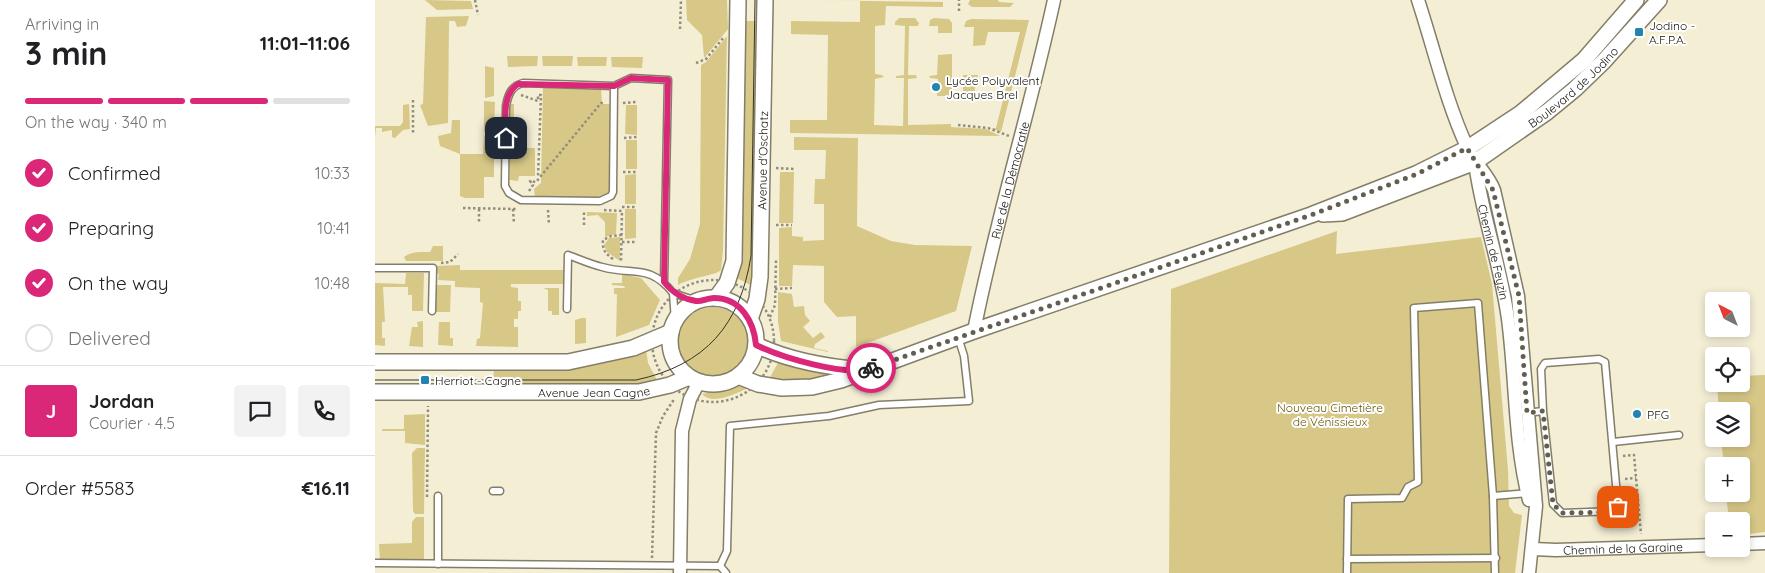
<!DOCTYPE html>
<html lang="en">
<head>
<meta charset="utf-8">
<style>
  body { margin:0; font-family:Quicksand,sans-serif; background:#f2f2f2; color:#202124; height:100vh; display:flex; flex-direction:column; font-size:19px; white-space:nowrap }
  * { box-sizing:border-box; margin:0 }
  p { font-size:16px; color:#757577 }
  .icon { flex:none; width:28px; height:28px; fill:none; stroke:currentColor; stroke-width:2; stroke-linecap:round; stroke-linejoin:round }
  .map { position:relative; flex:1; overflow:hidden }
  .sheet { display:flex; flex-direction:column; background:#fff; width:375px }
  .sheet>* { flex:none }
  .needle { width:32px; rotate:318deg }
  .controls { position:absolute; left:1330px; top:292px; display:grid; gap:10px }
  .controls a { display:grid; place-items:center; width:45px; height:45px; border-radius:5px; background:#fff; box-shadow:0 2px 8px #0003; font-size:25px }
  .pin { position:absolute; display:grid; place-items:center; width:42px; height:42px; color:#fff; margin:-21px; border-radius:10px; box-shadow:0 2px 8px #0006 }
  .courier { position:absolute; display:grid; place-items:center; width:50px; height:50px; margin:-25px; border:4px solid #db2777; border-radius:50%; background:#fff; color:#222; box-shadow:0 1px 6px #0007 }
  .head em { font-style:normal; font-weight:700 }
  .head div { display:flex; flex-direction:column-reverse }
  .head { display:flex; align-items:center; justify-content:space-between; height:85px; padding:0 25px }
  h1 { font-size:32px; font-weight:700; line-height:38px }
  .bar { display:grid; grid-template-columns:repeat(4,1fr); gap:8px 5px; align-content:center; height:60px; padding:0 25px }
  .bar i { height:6px; border-radius:4px; background:#e0e0e0 }
  .bar .selected { background:#db2777 }
  .bar p { grid-column:span 4 }
  .line { display:flex; align-items:center; gap:12px; padding:0 25px; border-top:1px solid #e0e0e0 }
  .line div { flex:1 }
  .round { display:grid; place-items:center; flex:none; width:52px; height:52px; border-radius:5px; background:#f2f2f2 }
  ol { padding:0 25px; list-style:none }
  li { display:flex; align-items:center; gap:15px; height:55px }
  li p { margin-inline-start:auto }
  li .icon { padding:5px; border-radius:50%; background:#db2777; color:#fff; stroke-width:4 }
  li:last-child { color:#757577 }
  li i { width:28px; height:28px; border:2px solid #e0e0e0; border-radius:50% }
  main { display:flex; flex:1; min-height:0 }
  .map>svg:first-child { display:block }
  .green { fill:#d7c887 }
  .lines { fill:none; stroke-linecap:round; stroke-linejoin:round }
  .service-casing { stroke:#837e67; stroke-width:9 }
  .minor-casing { stroke:#837e67; stroke-width:15 }
  .tertiary-casing { stroke:#837e67; stroke-width:18 }
  .path { stroke:#928e7c; stroke-width:2.5; stroke-dasharray:2.5 2.5; stroke-linecap:butt }
  .service { stroke:#fff; stroke-width:6 }
  .minor { stroke:#fff; stroke-width:12 }
  .tertiary { stroke:#fff; stroke-width:15 }
  .tram { stroke:#353228; stroke-width:1 }
  .done { stroke:#625f51; stroke-width:5; stroke-dasharray:0 9 }
  .route { stroke:#db2777; stroke-width:6 }
  .poi-dot { fill:#2484b0; stroke:#fff; stroke-width:2 }
  .labels { text-anchor:middle; dominant-baseline:central; stroke-width:4; stroke-linejoin:round; paint-order:stroke }
  .poi-label { font-size:12px; fill:#14120a; stroke:#fff; text-anchor:start }
  .street-label { font-size:12px; fill:#14120a; stroke:#fff }
  .park-label { font-size:12px; fill:#665604; stroke:#fff }
</style>
</head>
<body>
<main>
<section class="sheet">
<div class="head"><div><h1>3 min</h1><p>Arriving in</p></div><em>11:01–11:06</em></div>
<div class="bar"><i class="selected"></i><i class="selected"></i><i class="selected"></i><i></i><p>On the way · 340 m</p></div>
<ol>
<li><svg class="icon" aria-label="check" viewBox="0 0 24 24"><path d="M5 12l5 5 9-10"/></svg>Confirmed<p>10:33</p></li>
<li><svg class="icon" aria-label="check" viewBox="0 0 24 24"><path d="M5 12l5 5 9-10"/></svg>Preparing<p>10:41</p></li>
<li><svg class="icon" aria-label="check" viewBox="0 0 24 24"><path d="M5 12l5 5 9-10"/></svg>On the way<p>10:48</p></li>
<li><i></i>Delivered</li>
</ol>
<div class="line" style="height:90px"><b class="round" style="background:#db2777;color:#fff">J</b><div><b>Jordan</b><p>Courier · 4.5</p></div><a class="round"><svg class="icon" aria-label="chat" viewBox="0 0 24 24"><path d="M4 5h16v11H9l-5 4z"/></svg></a><a class="round"><svg class="icon" aria-label="phone" viewBox="0 0 24 24"><path d="M5 4h4l2 5-3 2q2 4 5 5l2-3 5 2v4C11 20 4 13 5 4z"/></svg></a></div>
<div class="line" style="height:65px"><div>Order #5583</div><b>€16.11</b></div>
</section>
<div class="map">
<svg width="1390" height="573" viewBox="0 0 1390 573">
  <rect width="100%" height="100%" fill="#f4eed5"/>
  <g class="green">
    <path d="M50 0 96 1 98 9 62 10Z"/>
    <path d="M311 0H352L353 29 330 57H329L327 35 312 20Z"/>
    <path d="M416 0 568 2V7L511 6 510 25 500 26V74L507 75 509 77 500 79 499 125 528 126 529 78H521V76L529 75 530 26 520 25V22L524 18H540L544 23 543 26H534L533 75H541L542 78 533 79V125L576 124V127L611 129 625 136 415 133V120H452L453 35 416 34V21L485 22V1Z"/>
    <path d="M595 0H623L624 2 639 3 635 7H597L593 4Z"/>
    <path d="M94 16 91 26 82 27 80 21H74L73 123 53 126 45 105 48 104 51 17Z"/>
    <path d="M559 18 574 19 577 23V33H563V26H554L555 20Z"/>
    <path d="M596 19 654 20 626 132 616 128H621L645 32H613L610 45 598 46 599 27H589L591 21Z"/>
    <path d="M368 21H385L379 287 360 277Z"/>
    <path d="M352 36 348 250 346 270C342 275 314 278 303 285V278L315 259 325 224 326 65 331 62Z"/>
    <path d="M577 54V96H562L563 79 555 78 554 76 562 75 563 55Z"/>
    <path d="M132 56H163L162 66 133 67Z"/>
    <path d="M167 56H198L197 66H168Z"/>
    <path d="M202 57H232L231 66H203Z"/>
    <path d="M236 57H268L267 68 237 67Z"/>
    <path d="M110 66 119 68V96L110 98Z"/>
    <path d="M588 75H603L598 98H588Z"/>
    <path d="M168 87 226 88 227 104H235V186L233 193 220 198 160 197 159 189 166 183Z"/>
    <path d="M109 101 120 102 119 131 109 132Z"/>
    <path d="M34 104 35 129 28 130 20 138 17 137V130L7 132V128H1L0 137V126H25L28 122V105Z"/>
    <path d="M134 104H139V148H160V176H144L143 181 135 180Z"/>
    <path d="M251 105H262V135L250 134Z"/>
    <path d="M77 120H85V154H108L109 136 119 137V177H109V198H90L85 196V154L65 146 63 136 76 133Z"/>
    <path d="M419 137 483 138 482 226 516 241 540 245 597 246 581 311 481 347V316L462 317 449 302V266L418 265 417 286H404V228L417 227V236L428 237V241L449 240V204H439L440 179H450L451 150H419Z"/>
    <rect x="251" y="140" width="11" height="29"/>
    <path d="M405 172H419L418 223H404Z"/>
    <path d="M261 174V204H250V175Z"/>
    <path d="M250 209H261V238L250 239Z"/>
    <path d="M212 212 242 213 241 234 230 237V222L223 215 212 216Z"/>
    <path d="M962 231 961 254 1106 237 1117 284 1133 470 1134 506 1139 513 1147 515 1140 573H794L796 289Z"/>
    <path d="M245 237V261L232 252 229 245 234 238Z"/>
    <path d="M58 246H68V261H31L29 257C37 251 45 252 55 252Z"/>
    <path d="M85 265V270H189L188 284H136V287L143 288V301H146V311H143V319H139V327H143V347L101 346 102 339 105 338 108 303 105 302V288L80 287V281L63 280 64 274 59 273 60 266Z"/>
    <path d="M31 273H49L48 311H37V295H33V287H8L10 322H7V338H10V346L0 345V283L30 284Z"/>
    <path d="M247 274 266 278 285 300 274 325 241 337 242 294H239V288H250L249 286 237 285V283H247Z"/>
    <path d="M61 285H76L75 312H60Z"/>
    <path d="M168 288H184V315H177V311H173V290Z"/>
    <path d="M403 292 417 294 419 307 429 306 430 315 435 321 428 327 438 338 446 332 450 337 440 344 439 348 453 351V352L406 341 403 322Z"/>
    <circle cx="338" cy="342" r="35"/>
    <path d="M207 318H211V343L200 344V320Z"/>
    <path d="M48 321V347L34 346 37 327H43L42 322Z"/>
    <path d="M64 322H75V338H78V346L63 345Z"/>
    <path d="M271 349 273 363 284 384 274 387 155 388V384H118L119 370 155 371 156 367Z"/>
    <path d="M404 361 449 374 451 378 448 381H393Z"/>
    <path d="M1390 375V532L1366 535V521H1354L1351 494H1366V466H1349L1346 439H1366V411H1344L1342 384H1366V376Z"/>
    <path d="M367 385 373 388C362 393 337 406 327 394Z"/>
    <path d="M50 414V445L30 443V431H7V429H29V415Z"/>
    <path d="M42 448H50L49 514H40L38 511 37 453Z"/>
    <path d="M41 517H49V560H5L4 544 37 543V522Z"/>
  </g>
  <g class="lines">
    <defs>
      <g id="service">
        <path d="M239 86 238 192 236 196 225 201 146 200 134 193 130 186 131 106C133 95 136 86 148 83L239 86 256 78 293 80 289 282"/>
        <path d="M0 268H58L57 311"/>
        <path d="M192 309 193 255C204 259 215 264 227 267 258 276 274 263 298 293"/>
        <path d="M300 321 298 293 322 301"/>
        <path d="M1151 413 1168 411 1166 369 1170 363 1224 359 1230 362 1243 507 1241 511 1187 513 1178 504 1168 411"/>
        <path d="M1238 442 1304 435"/>
        <path d="M118 491H125"/>
        <path d="M63 496V564"/>
        <path d="M1118 496 1120 573"/>
        <path d="M972 559 1121 558"/>
        <path d="M0 563 345 566"/>
        <path d="M345 566 352 551 355 426 454 416 504 405 594 401 589 356 583 337"/>
        <path d="M345 566 351 573"/>
        <path d="M972 573 973 499 1027 498 1033 487 1043 482 1039 308 1103 303 1118 496 1154 493"/>
      </g>
      <g id="minor">
        <path d="M1043 0C1059 49 1071 101 1092 147 1099 163 1113 174 1119 190L1143 296 1161 506 1154 573"/>
        <path id="s1" d="M1100 163C1107 216 1126 266 1133 319 1141 379 1139 442 1154 500"/>
        <path id="s2" d="M599 331C621 219 655 111 679 0"/>
        <path d="M1366 544 1390 543"/>
        <path id="s3" d="M1158 549 1181 550 1339 545"/>
        <path d="M305 573 307 431 315 399 324 382"/>
      </g>
      <g id="tertiary">
        <path id="s4" d="M948 214 967 213 1100 162 1172 112 1200 89 1229 61 1284 0"/>
        <path d="M341 298 352 283 359 261 363 0"/>
        <circle cx="338" cy="341" r="43"/>
        <path id="s5" d="M375 319 382 299 385 277 390 0"/>
        <path d="M381 345C415 361 450 367 487 370"/>
        <path d="M0 362H193L258 348 296 332"/>
        <path d="M363 376 383 384 407 388 437 387 466 380 599 331 936 215 1041 174 1093 148 1146 113 1209 60 1261 0"/>
        <path id="s6" d="M0 392H264L295 385 314 377"/>
      </g>
    </defs>
    <use href="#service" class="service-casing"/>
    <use href="#minor" class="minor-casing"/>
    <use href="#tertiary" class="tertiary-casing"/>
    <g class="path">
      <path d="M100 0 103 15"/>
      <path d="M584 11V0"/>
      <path d="M305 29 306 0"/>
      <path d="M321 63 331 59 349 37"/>
      <path d="M146 95 163 101V95H166L163 177"/>
      <path d="M38 100V134"/>
      <path d="M248 103 262 102"/>
      <path d="M583 125 613 128 634 136"/>
      <path d="M249 138 262 137"/>
      <path d="M401 168 419 169"/>
      <path d="M248 172H261"/>
      <path d="M154 191 158 185 155 181 161 182 226 103H229"/>
      <path d="M247 207H261"/>
      <path d="M88 208 141 209"/>
      <path d="M104 209V224"/>
      <path d="M138 209 139 224"/>
      <path d="M173 210 174 225"/>
      <path d="M229 210 247 211 246 262"/>
      <path d="M209 225V210"/>
      <path d="M401 225H417"/>
      <path d="M247 242H261"/>
      <path d="M238 259C231 254 227 250 228 240L236 236 247 235"/>
      <path d="M66 263 75 262 83 254"/>
      <circle cx="338" cy="341" r="61"/>
      <path d="M400 289 417 288"/>
      <path d="M395 317 400 305 401 259"/>
      <path d="M1248 456 1259 455 1266 534"/>
      <path d="M1250 479 1261 478"/>
      <path d="M52 497 53 406"/>
      <path d="M1253 513H1264"/>
      <path d="M277 558 281 433 288 416 300 398"/>
    </g>
    <use href="#service" class="service"/>
    <use href="#minor" class="minor"/>
    <use href="#tertiary" class="tertiary"/>
    <path class="tram" d="M0 380H261C331 365 365 325 376 256L380 0"/>
  </g>
  <g class="lines">
    <path class="done" d="M496 368 936 215 1042 174 1092 148 1118 190 1144 296 1152 413 1168 411 1178 504 1187 513 1239 512 1243 507"/>
    <path class="route" d="M131 138C131 120 126 95 143 84L239 86 256 78 293 80 289 282C297 292 307 299 321 301 326 302 333 298 339 298 366 298 379 322 381 345 406 357 470 377 496 368"/>
  </g>
  <g class="poi-dot">
    <rect x="1259" y="27" width="10" height="10" rx="2.5"/>
    <circle cx="561" cy="87" r="5"/>
    <rect x="45" y="375" width="10" height="10" rx="2.5"/>
    <circle cx="1262" cy="414" r="5"/>
  </g>
  <g class="labels">
    <g class="poi-label">
      <text x="1274" y="25">Jodino -<tspan x="1274" dy="14">A.F.P.A.</tspan></text>
      <text x="571" y="80">Lycée Polyvalent<tspan x="571" dy="14">Jacques Brel</tspan></text>
      <text x="60" y="380">Herriot - Cagne</text>
      <text x="1272" y="414">PFG</text>
    </g>
    <g class="street-label">
      <text stroke="none"><textPath href="#s4" startOffset="285">Boulevard de Jodino</textPath></text>
      <text stroke="none"><textPath href="#s5" startOffset="160">Avenue d'Oschatz</textPath></text>
      <text stroke="none"><textPath href="#s2" startOffset="155">Rue de la Démocratie</textPath></text>
      <text stroke="none"><textPath href="#s1" startOffset="91">Chemin de Feyzin</textPath></text>
      <text stroke="none"><textPath href="#s6" startOffset="219">Avenue Jean Cagne</textPath></text>
      <text stroke="none"><textPath href="#s3" startOffset="90">Chemin de la Garaine</textPath></text>
    </g>
    <g class="park-label">
      <text x="955" y="407">Nouveau Cimetière<tspan x="955" dy="14">de Vénissieux</tspan></text>
    </g>
  </g>
</svg>
<div class="controls">
<a><svg class="needle" viewBox="-14 -14 28 28"><path d="M0-13l5 13h-10z" fill="#e53935"/><path d="M0 13l5-13h-10z" fill="#757577"/></svg></a>
<a><svg class="icon" aria-label="locate" viewBox="0 0 24 24"><circle cx="12" cy="12" r="6"/><path d="M12 2v4M12 18v4M2 12h4M18 12h4"/></svg></a>
<a><svg class="icon" aria-label="layers" viewBox="0 0 24 24"><path d="M12 4l9 5-9 5-9-5zM3 14l9 5 9-5"/></svg></a>
<a>+</a>
<a>−</a>
</div>
<div class="pin" style="left:1243px;top:507px;background:#ea580c"><svg class="icon" aria-label="bag" viewBox="0 0 24 24"><path d="M5 8h14l-1 12H6zM9 8a3 3 0 0 1 6 0"/></svg></div>
<div class="pin" style="left:131px;top:138px;background:#1f2937"><svg class="icon" aria-label="home" viewBox="0 0 24 24"><path d="M3 11l9-7 9 7M6 9v11h12V9"/></svg></div>
<div class="courier" style="left:496px;top:368px"><svg class="icon" aria-label="bike" viewBox="0 0 24 24"><circle cx="6" cy="16" r="4"/><circle cx="18" cy="16" r="4"/><path d="M6 16l4-8h5l3 8M10 8l3 8H6M13 5h3"/></svg></div>
</div>
</main>
</body>
</html>
